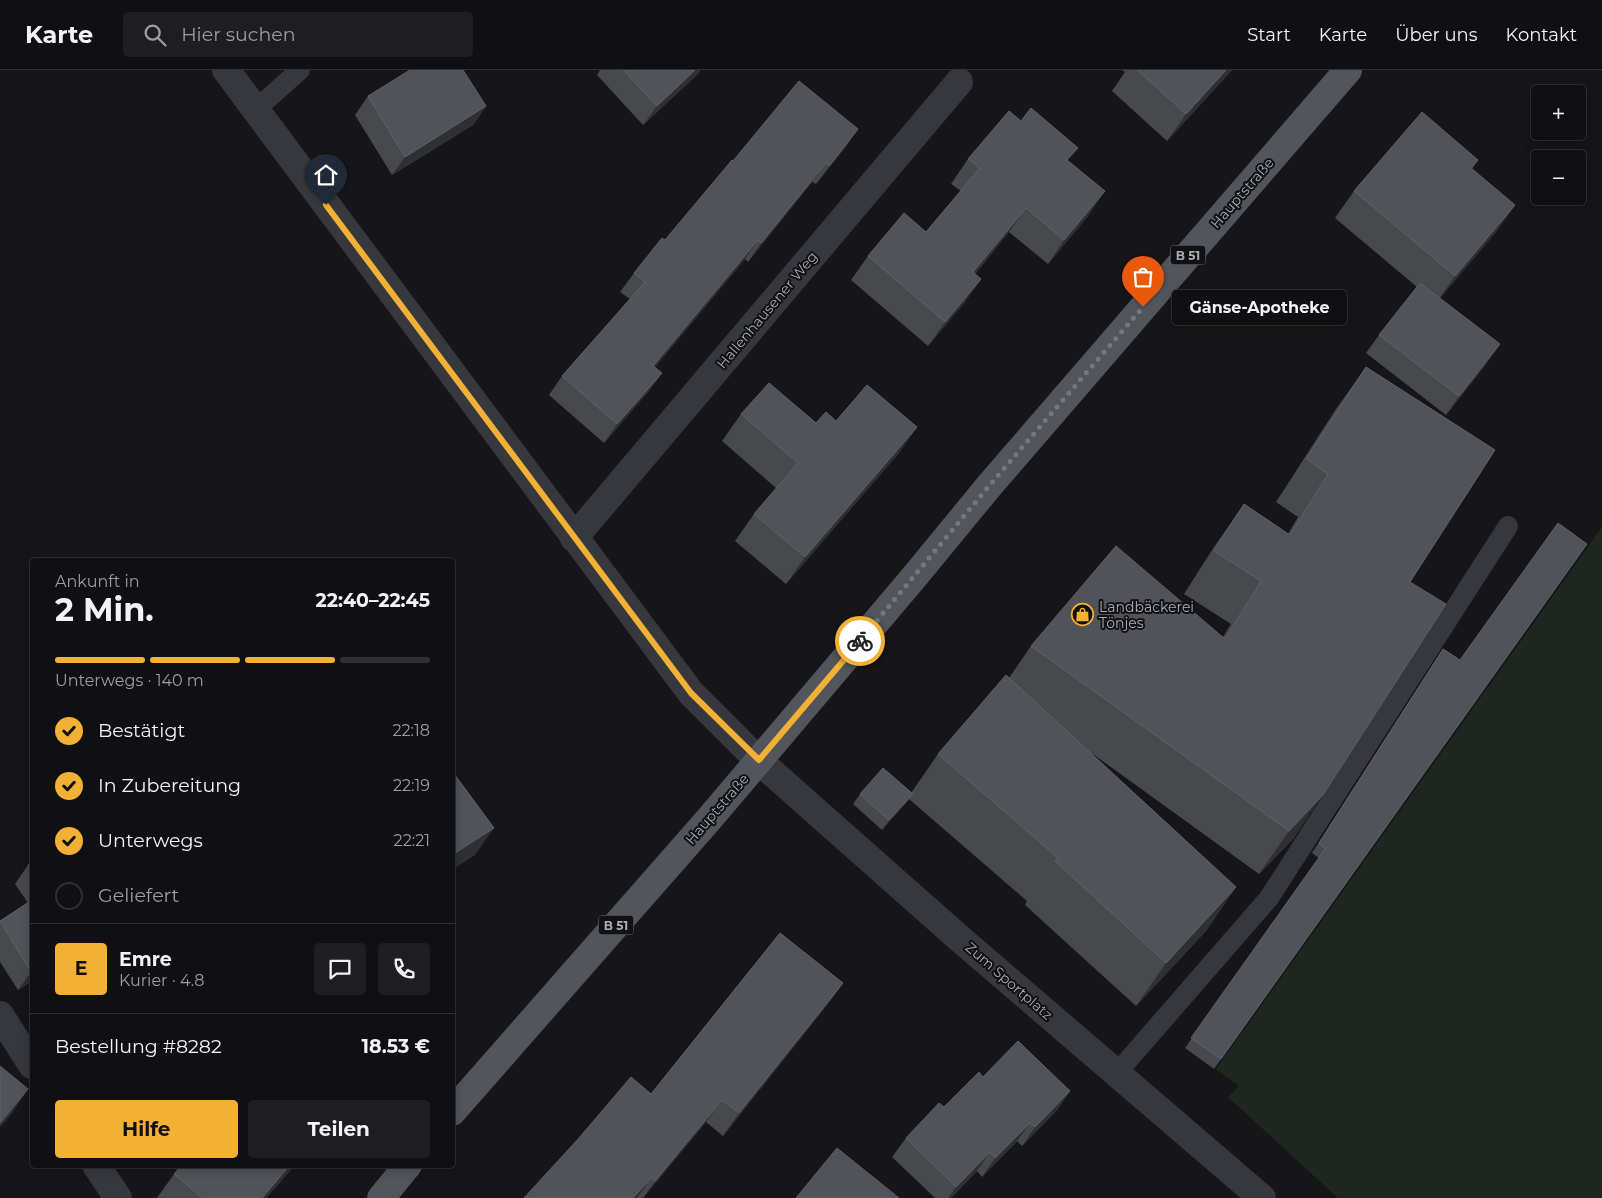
<!DOCTYPE html>
<html lang="de">
<head>
<meta charset="utf-8">
<style>
  body { margin:0; font-family:Montserrat,sans-serif; background:#1e1e20; color:#f1f3f6; height:100vh; display:flex; flex-direction:column; font-size:19px; white-space:nowrap }
  * { box-sizing:border-box; margin:0 }
  p { font-size:16px; color:#9c9d9f }
  .icon { flex:none; width:28px; height:28px; fill:none; stroke:currentColor; stroke-width:2; stroke-linecap:round; stroke-linejoin:round }
  .map { position:relative; flex:1; overflow:hidden }
  .details { position:absolute; left:30px; top:488px; width:425px; height:610px; display:flex; flex-direction:column; background:#101012; border-radius:5px; box-shadow:0 2px 12px #0003,0 0 0 1px #303032 }
  .details>* { flex:none }
  .controls { position:absolute; left:1531px; top:15px; display:grid; gap:10px }
  .controls a { display:grid; place-items:center; width:55px; height:55px; border-radius:5px; background:#101012; box-shadow:0 2px 12px #0003,0 0 0 1px #303032; font-size:25px }
  .pin { position:absolute; display:grid; place-items:center; width:42px; height:42px; color:#fff; margin:-51px -21px; border-radius:50% 50% 50% 0; rotate:-45deg; box-shadow:0 0 5px #0007 }
  .pin .icon { rotate:45deg }
  .courier { position:absolute; display:grid; place-items:center; width:50px; height:50px; margin:-25px; border:4px solid #f2b134; border-radius:50%; background:#fff; color:#222; box-shadow:0 1px 6px #0007 }
  .bubble { position:absolute; height:35px; border-radius:5px; background:#101012; box-shadow:0 2px 12px #0003,0 0 0 1px #303032; font-size:16px; font-weight:700; line-height:35px; text-align:center }
  .summary em { font-style:normal; font-weight:700 }
  .summary div { display:flex; flex-direction:column-reverse }
  .summary { display:flex; align-items:center; justify-content:space-between; height:85px; padding:0 25px }
  h1 { font-size:32px; font-weight:700; line-height:38px }
  .bar { display:grid; grid-template-columns:repeat(4,1fr); gap:8px 5px; align-content:center; height:60px; padding:0 25px }
  .bar i { height:6px; border-radius:4px; background:#303032 }
  .bar .selected { background:#f2b134 }
  .bar p { grid-column:span 4 }
  .line { display:flex; align-items:center; gap:12px; padding:0 25px; border-top:1px solid #303032 }
  .line div { flex:1 }
  .round { display:grid; place-items:center; flex:none; width:52px; height:52px; border-radius:5px; background:#1e1e20 }
  ol { padding:0 25px; list-style:none }
  li { display:flex; align-items:center; gap:15px; height:55px }
  li p { margin-inline-start:auto }
  li .icon { padding:5px; border-radius:50%; background:#f2b134; color:#111; stroke-width:4 }
  li:last-child { color:#9c9d9f }
  li i { width:28px; height:28px; border:2px solid #303032; border-radius:50% }
  .action { display:flex; gap:10px; margin-top:auto; padding:10px 25px }
  .action a { flex:1; height:58px; border-radius:5px; background:#f2b134; color:#111; font-size:20px; font-weight:700; line-height:58px; text-align:center }
  .action a+a { background:#1e1e20; color:#f1f3f6 }
  header { display:flex; align-items:center; gap:30px; box-sizing:border-box; height:70px; padding:0 25px; background:#101012; border-bottom:1px solid #303032 }
  header strong { font-size:24px }
  nav { display:flex; gap:28px; margin-inline-start:auto; font-size:18px }
  .search { width:350px; height:45px; background:#1e1e20; display:flex; align-items:center; gap:12px; box-sizing:border-box; padding:0 18px; border-radius:5px; color:#9c9d9f; font-size:19px }
  .map>svg:first-child { display:block }
  .park { fill:#1e261f }
  .lines { fill:none; stroke-linecap:round; stroke-linejoin:round }
  .lane { stroke:#37383d; stroke-width:20 }
  .street { stroke:#37383d; stroke-width:28 }
  .primary { stroke:#53555c; stroke-width:28 }
  .wall { fill:#47494d }
  .shaded-wall { fill:#2f3033 }
  .building { fill:#525359; stroke:#5f6168 }
  .done { stroke:#757880; stroke-width:5; stroke-dasharray:0 9 }
  .route { stroke:#f2b134; stroke-width:6 }
  .labels { text-anchor:middle; dominant-baseline:central; stroke-width:4; stroke-linejoin:round; paint-order:stroke }
  .shield { fill:#111113; stroke:#7b7e86; stroke-width:1 }
  .shield-label { font-size:12px; font-weight:bold; fill:#a8adb8 }
  .street-label { font-size:14px; fill:#a8adb8; stroke:#111113 }
  .poi-label { font-size:14px; fill:#a8adb8; stroke:#111113; text-anchor:start }
</style>
</head>
<body>
<header>
<strong>Karte</strong>
<div class="search"><svg class="icon" aria-label="search" viewBox="0 0 24 24"><circle cx="10" cy="10" r="6"/><path d="M15 15l6 6"/></svg>Hier suchen</div>
<nav><a>Start</a><a>Karte</a><a>Über uns</a><a>Kontakt</a></nav>
</header>
<div class="map">
<svg width="1602" height="1128" viewBox="0 0 1602 1128">
  <rect width="100%" height="100%" fill="#161618"/>
  <path class="park" d="M1602 457V1128H1338L1228 1027 1239 1016 1216 999Z"/>
  <g class="lines">
    <g class="lane">
      <path d="M255 40 300 0"/>
      <path d="M1116 1004 1269 828 1508 456"/>
    </g>
    <g class="street">
      <path d="M226 0 691 623 759 691 959 868 1262 1128"/>
      <path d="M574 468 959 12"/>
      <path d="M0 945 32 995"/>
      <path d="M96 1095 118 1128"/>
    </g>
    <g class="primary">
      <path d="M452 1042 710 748 915 506 989 416 1348 0"/>
      <path d="M381 1128 408 1095"/>
    </g>
  </g>
  <g class="wall">
    <path d="M600 0H700L698 4 643 55 597 5Z"/>
    <path d="M1122 0H1232L1167 71 1112 21 1125 2Z"/>
    <path d="M368 26 486 36 473 55 392 105 355 45Z"/>
    <path d="M858 59 845 78 816 114 812 112 748 192 745 189 655 297 662 303 648 322 604 373 549 325 562 306 630 229 620 222 634 203 665 170 733 91Z"/>
    <path d="M968 89 1068 91 1088 146 1048 194 1009 162 975 204 981 209 964 233 928 276 851 210 868 186 926 162 961 121 951 114Z"/>
    <path d="M1478 90 1472 99 1515 135 1496 162 1440 228 1487 293 1446 345 1366 283 1379 265 1417 217 1335 148 1354 121Z"/>
    <path d="M1366 297 1410 512 1294 768 1259 804 1090 682 1236 817 1206 861 1136 936 1025 835 1027 831 909 729 882 760 853 734 860 724 911 723 938 684 1009 608 1031 576 1223 567 1231 554 1184 524 1214 477 1244 434 1288 464 1298 447 1276 432 1336 339Z"/>
    <path d="M741 344 816 353 836 351 917 357 898 384 786 514 735 471 754 444 776 418 722 371Z"/>
    <path d="M1587 474 1214 999 1185 978 1319 788 1312 783 1443 579 1460 590Z"/>
    <path d="M32 792V911L18 920 0 892V851L28 833 15 814 28 795Z"/>
    <path d="M843 913 827 935 723 1066 706 1052 643 1128H524L651 1024Z"/>
    <path d="M983 1007 1070 1021 1057 1040 1022 1076 1017 1071 982 1107 977 1101 951 1128H935L892 1087 906 1068Z"/>
    <path d="M182 1095H295L266 1128H157L174 1104Z"/>
  </g>
  <g class="shaded-wall">
    <path d="M695 0H700L698 4 643 55 657 36Z"/>
    <path d="M1226 0H1232L1167 71 1186 44Z"/>
    <path d="M486 36 473 55 392 105 405 87Z"/>
    <path d="M858 59 845 78 816 114 829 96Z"/>
    <path d="M826 93 812 112 748 192 761 173Z"/>
    <path d="M1105 121 1088 146 1048 194 1064 170Z"/>
    <path d="M1515 135 1496 162 1436 233 1455 206Z"/>
    <path d="M1026 138 1009 162 956 226 973 202Z"/>
    <path d="M758 170 745 189 640 315 653 296Z"/>
    <path d="M981 209 964 233 928 276 945 252Z"/>
    <path d="M1500 274 1487 293 1446 345 1459 326Z"/>
    <path d="M662 303 648 322 604 373 617 354Z"/>
    <path d="M917 357 898 384 786 514 805 487Z"/>
    <path d="M913 724 906 733 882 760 889 750Z"/>
    <path d="M1323 725 1294 768 1259 804 1289 761Z"/>
    <path d="M494 758 475 785 452 800V785Z"/>
    <path d="M1236 817 1206 861 1136 936 1166 893Z"/>
    <path d="M32 901V911L18 920 31 902Z"/>
    <path d="M843 913 827 935 723 1066 739 1043Z"/>
    <path d="M28 1019 10 1046 0 1057V1053Z"/>
    <path d="M1070 1021 1057 1040 1022 1076 1035 1057Z"/>
    <path d="M722 1030 706 1052 643 1128 655 1111Z"/>
    <path d="M1030 1053 1017 1071 982 1107 995 1088Z"/>
    <path d="M990 1082 977 1101 951 1128H948L956 1117Z"/>
    <path d="M290 1095H295L266 1128H262Z"/>
    <path d="M651 1108 637 1128H633Z"/>
  </g>
  <g class="building">
    <path d="M410 0H463L486 36 405 87 368 26Z"/>
    <path d="M623 0H695L657 36Z"/>
    <path d="M1137 0H1226L1186 44Z"/>
    <path d="M799 11 858 59 829 96 826 93 761 173 758 170 653 296 662 303 617 354 562 306 645 212 634 203 662 168 665 170 732 90 733 91Z"/>
    <path d="M1031 38 1078 78 1067 90 1105 121 1064 170 1026 138 973 202 981 209 945 252 868 186 904 143 926 162 980 98 968 89 1009 41 1021 51Z"/>
    <path d="M1422 42 1478 90 1471 98 1515 135 1455 206 1354 121Z"/>
    <path d="M1420 213 1500 274 1459 326 1379 265Z"/>
    <path d="M1366 297 1495 380 1410 512 1446 534 1323 725 1289 761 1031 576 1116 476 1225 569 1261 511 1214 481 1244 434 1290 465 1328 404 1306 389Z"/>
    <path d="M769 313 816 353 826 342 836 351 867 315 917 357 805 487 754 444 798 393 741 344Z"/>
    <path d="M1558 453 1587 474 1221 989 1191 968 1325 779 1319 773 1443 579 1460 590Z"/>
    <path d="M1006 605 1236 817 1166 893 1055 791 1058 788 938 684Z"/>
    <path d="M883 698 913 724 889 750 860 724Z"/>
    <path d="M452 701 494 758 452 785Z"/>
    <path d="M32 792V802L28 795Z"/>
    <path d="M32 830V901L31 902 0 851Z"/>
    <path d="M780 863 843 913 739 1043 722 1030 655 1111 651 1108 633 1128H524L579 1068 631 1007 651 1024Z"/>
    <path d="M1018 971 1070 1021 1035 1057 1030 1053 995 1088 990 1082 956 1117 906 1068 939 1033 944 1037 979 1002 983 1007Z"/>
    <path d="M0 996 28 1019 0 1053Z"/>
    <path d="M837 1078 899 1128H796Z"/>
    <path d="M182 1095H290L262 1128H202L174 1104Z"/>
  </g>
  <g class="lines">
    <path class="done" d="M860 571 989 416 1143 237"/>
    <path class="route" d="M326 135 691 623 759 690 860 571"/>
  </g>
  <defs>
    <symbol id="shop-ring" viewBox="-11 -11 22 22"><circle r="9.5" fill="#111113" stroke="#f2b134" stroke-width="1.5"/><path d="M-5-2.5h2.3a2.7 3.5 0 0 1 5.4 0H5L5.5 6h-11ZM-1.5-2.5h3a1.5 2.3 0 0 0-3 0Z" fill="#f2b134"/></symbol>
  </defs>
  <g fill-rule="evenodd">
    <use href="#shop-ring" x="1070" y="532" width="25" height="25"/>
  </g>
  <g class="labels">
    <g class="shield">
      <rect x="1170.5" y="175.5" width="35" height="19" rx="4"/>
      <rect x="598.5" y="845.5" width="35" height="19" rx="4"/>
    </g>
    <g class="shield-label">
      <text x="1188" y="185">B 51</text>
      <text x="616" y="855">B 51</text>
    </g>
    <g class="street-label">
      <text transform="translate(1242 123) rotate(-49)">Hauptstraße</text>
      <text transform="translate(767 240) rotate(-50)">Hallenhausener Weg</text>
      <text transform="translate(717 739) rotate(-49)">Hauptstraße</text>
      <text transform="translate(1009 911) rotate(41)">Zum Sportplatz</text>
    </g>
    <g class="poi-label">
      <text x="1099" y="537">Landbäckerei<tspan x="1099" dy="16">Tönjes</tspan></text>
    </g>
  </g>
</svg>
<div class="controls">
<a>+</a>
<a>−</a>
</div>
<div class="pin" style="left:1143px;top:237px;background:#ea580c"><svg class="icon" aria-label="bag" viewBox="0 0 24 24"><path d="M5 8h14l-1 12H6zM9 8a3 3 0 0 1 6 0"/></svg></div>
<div class="pin" style="left:326px;top:135px;background:#1f2937"><svg class="icon" aria-label="home" viewBox="0 0 24 24"><path d="M3 11l9-7 9 7M6 9v11h12V9"/></svg></div>
<div class="courier" style="left:860px;top:571px"><svg class="icon" aria-label="bike" viewBox="0 0 24 24"><circle cx="6" cy="16" r="4"/><circle cx="18" cy="16" r="4"/><path d="M6 16l4-8h5l3 8M10 8l3 8H6M13 5h3"/></svg></div>
<div class="bubble" style="left:1172px;top:220px;width:175px">Gänse-Apotheke</div>
<section class="details">
<div class="summary"><div><h1>2 Min.</h1><p>Ankunft in</p></div><em>22:40–22:45</em></div>
<div class="bar"><i class="selected"></i><i class="selected"></i><i class="selected"></i><i></i><p>Unterwegs · 140 m</p></div>
<ol>
<li><svg class="icon" aria-label="check" viewBox="0 0 24 24"><path d="M5 12l5 5 9-10"/></svg>Bestätigt<p>22:18</p></li>
<li><svg class="icon" aria-label="check" viewBox="0 0 24 24"><path d="M5 12l5 5 9-10"/></svg>In Zubereitung<p>22:19</p></li>
<li><svg class="icon" aria-label="check" viewBox="0 0 24 24"><path d="M5 12l5 5 9-10"/></svg>Unterwegs<p>22:21</p></li>
<li><i></i>Geliefert</li>
</ol>
<div class="line" style="height:90px"><b class="round" style="background:#f2b134;color:#111">E</b><div><b>Emre</b><p>Kurier · 4.8</p></div><a class="round"><svg class="icon" aria-label="chat" viewBox="0 0 24 24"><path d="M4 5h16v11H9l-5 4z"/></svg></a><a class="round"><svg class="icon" aria-label="phone" viewBox="0 0 24 24"><path d="M5 4h4l2 5-3 2q2 4 5 5l2-3 5 2v4C11 20 4 13 5 4z"/></svg></a></div>
<div class="line" style="height:65px"><div>Bestellung #8282</div><b>18.53 €</b></div>
<div class="action"><a>Hilfe</a><a>Teilen</a></div>
</section>
</div>
</body>
</html>
